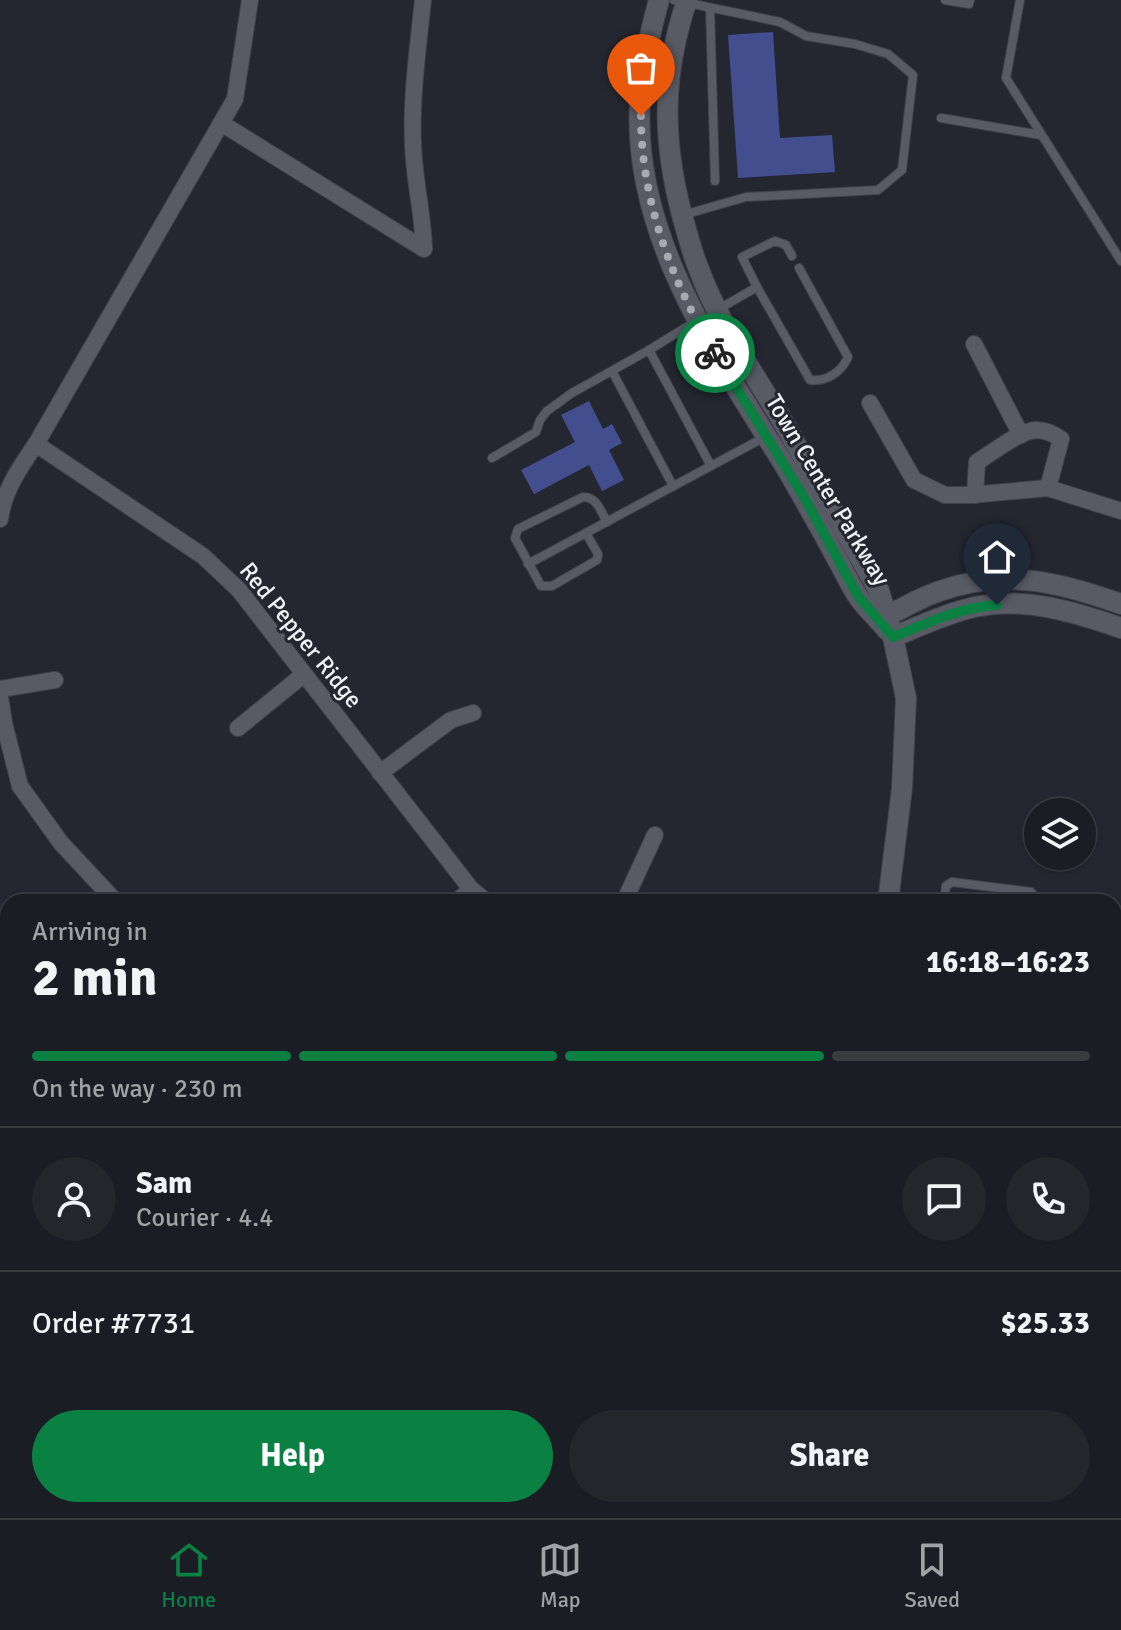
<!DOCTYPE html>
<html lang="en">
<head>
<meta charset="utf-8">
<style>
  body { margin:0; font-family:Signika,sans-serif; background:#24262c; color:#f1f3f6; height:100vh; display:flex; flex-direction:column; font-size:30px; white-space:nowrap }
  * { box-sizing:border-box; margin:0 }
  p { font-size:26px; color:#a0a2a6 }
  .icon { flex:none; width:44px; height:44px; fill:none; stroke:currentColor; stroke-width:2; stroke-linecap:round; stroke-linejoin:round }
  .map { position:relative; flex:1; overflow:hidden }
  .drawer { position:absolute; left:0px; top:894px; width:1122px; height:624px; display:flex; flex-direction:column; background:#1b1d24; border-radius:24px 24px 0 0; box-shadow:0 2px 6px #0004,0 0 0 2px #393b41 }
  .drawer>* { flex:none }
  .controls { position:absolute; left:1024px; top:798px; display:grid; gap:16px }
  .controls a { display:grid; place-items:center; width:72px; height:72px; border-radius:50%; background:#1b1d24; box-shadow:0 2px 6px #0004,0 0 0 2px #393b41; font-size:40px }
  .pin { position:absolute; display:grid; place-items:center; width:68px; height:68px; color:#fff; margin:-82px -34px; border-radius:50% 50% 50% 0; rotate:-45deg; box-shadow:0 0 8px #0007 }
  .pin .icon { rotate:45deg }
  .courier { position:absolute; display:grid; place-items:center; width:80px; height:80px; margin:-40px; border:6px solid #0b8043; border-radius:50%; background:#fff; color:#222; box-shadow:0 2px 10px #0007 }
  .headline em { font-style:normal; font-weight:800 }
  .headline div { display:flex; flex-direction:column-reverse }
  .headline { display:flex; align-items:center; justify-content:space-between; height:136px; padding:0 32px }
  h1 { font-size:52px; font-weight:800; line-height:60px }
  .bar { display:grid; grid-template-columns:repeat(4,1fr); gap:12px 8px; align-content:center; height:96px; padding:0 32px }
  .bar i { height:10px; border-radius:6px; background:#393b41 }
  .bar .on { background:#0b8043 }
  .bar p { grid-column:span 4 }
  .line { display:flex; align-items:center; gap:20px; padding:0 32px; border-top:2px solid #393b41 }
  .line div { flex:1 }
  .round { display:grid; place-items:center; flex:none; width:84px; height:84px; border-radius:42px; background:#24262c }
  .primary-button { display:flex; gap:16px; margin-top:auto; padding:16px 32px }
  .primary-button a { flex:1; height:92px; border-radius:48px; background:#0b8043; color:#fff; font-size:32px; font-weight:800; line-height:92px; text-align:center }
  .primary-button a+a { background:#24262c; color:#f1f3f6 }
  .menu { display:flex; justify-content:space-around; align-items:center; height:112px; border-top:2px solid #393b41; background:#1b1d24; font-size:22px; color:#a0a2a6 }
  .menu a { display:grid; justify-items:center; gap:4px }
  .menu .on { color:#0b8043 }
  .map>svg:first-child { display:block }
  .green { fill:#242c67 }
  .building { fill:#424e8e }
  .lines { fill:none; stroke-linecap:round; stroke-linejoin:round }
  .service-casing { stroke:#404249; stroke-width:10 }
  .minor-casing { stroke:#404249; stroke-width:18 }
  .tertiary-casing { stroke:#404249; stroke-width:22 }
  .path { stroke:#797b83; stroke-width:2; stroke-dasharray:6 6; stroke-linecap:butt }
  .service { stroke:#585b65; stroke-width:8 }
  .minor { stroke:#585b65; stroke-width:16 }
  .tertiary { stroke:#585b65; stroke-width:20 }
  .done { stroke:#a8aab1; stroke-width:8; stroke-dasharray:0 14.4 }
  .route { stroke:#0b8043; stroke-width:10 }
  .labels { text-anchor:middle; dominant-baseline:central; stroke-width:6; stroke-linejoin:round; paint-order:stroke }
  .street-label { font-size:24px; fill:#eff1f7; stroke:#242730 }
</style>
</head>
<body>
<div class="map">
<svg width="1121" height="1518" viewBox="0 0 1121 1518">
  <rect width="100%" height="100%" fill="#242730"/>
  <g class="green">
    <path d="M8 1063V1239L0 1238V1069Z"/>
    <path d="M286 1510H593L601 1518H296Z"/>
  </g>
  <g class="building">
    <path d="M773 32 780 138 832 135 835 172 738 178 728 35Z"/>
    <path d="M589 401 603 429 612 424 622 443 609 450 624 480 602 491 589 465 534 494 521 470 575 442 561 415Z"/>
  </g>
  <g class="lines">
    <defs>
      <g id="service">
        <path d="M674 0 780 22 806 36 855 44 888 54 913 75 902 170 878 190 746 197 683 215"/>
        <path d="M945 0 969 4 970 0"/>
        <path d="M1020 0 1006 78 1121 261"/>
        <path d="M710 8 715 181"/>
        <path d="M941 118 1041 135"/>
        <path d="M792 256 786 245 775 241 742 257 757 287 810 380C826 382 842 372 848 357L799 268"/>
        <path d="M717 310 757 287"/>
        <path d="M649 350 711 466"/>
        <path d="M612 371 673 486"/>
        <path d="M492 458 536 432 540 420 547 411 572 393 649 350 698 320"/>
        <path d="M586 533 598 554 597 560 552 586H541L515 538 518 529 583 497C597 497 600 510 607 522"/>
        <path d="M528 564 765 437"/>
        <path d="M944 902 946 886 952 882 1031 892 1035 897 1034 902"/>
        <path d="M1114 1012 1121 1009"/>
        <path d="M1114 1240 1121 1235"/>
        <path d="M1114 1299 1121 1311"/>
        <path d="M958 1510 961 1518"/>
      </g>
      <g id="minor">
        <path d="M221 123 424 249C423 214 414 179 413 144 411 96 418 48 423 0"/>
        <path d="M974 344 1021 435"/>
        <path d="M870 403 914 480 945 495H970L1048 488 1121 511"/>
        <path d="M36 444 203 556 239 590 471 889 487 902"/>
        <path d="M975 495 977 462C992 453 1019 431 1036 430 1045 430 1054 434 1061 439L1048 488"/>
        <path d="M0 519C4 490 20 467 36 444L235 99 250 0"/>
        <path d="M0 689 55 680"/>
        <path d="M0 697 4 723 20 786 61 843 116 902"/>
        <path d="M238 728 303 675"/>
        <path d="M380 773 451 720 473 713"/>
        <path d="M456 902 471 889"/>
        <path d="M624 902 655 835"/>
      </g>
      <g id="tertiary">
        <path d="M659 0C651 29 644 59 641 89 626 230 718 357 788 471 804 499 820 527 835 555 843 569 850 585 859 598 867 609 878 619 887 630"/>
        <path d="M687 0C662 75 662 139 682 215 687 232 691 250 698 267 718 322 753 372 783 422 815 478 847 534 879 591L893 637 906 698 902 788 888 902"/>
        <path d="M878 620C899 611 918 598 940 591 1004 568 1059 582 1121 604"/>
        <path d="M893 637C920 626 947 613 975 607 1024 596 1075 612 1121 628"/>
        <path d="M1007 1510 1011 1518"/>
        <path d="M1034 1510 1038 1518"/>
      </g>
    </defs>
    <use href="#service" class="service-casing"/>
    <use href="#minor" class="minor-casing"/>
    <use href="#tertiary" class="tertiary-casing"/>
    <g class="path">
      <path d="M0 1168 8 1174"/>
      <path d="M0 1196 8 1197"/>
      <path d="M316 1510 322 1518"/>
      <path d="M337 1510 345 1518"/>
    </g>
    <use href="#service" class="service"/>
    <use href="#minor" class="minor"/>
    <use href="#tertiary" class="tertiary"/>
  </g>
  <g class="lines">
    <path class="done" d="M641 116C641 201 672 282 715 353"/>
    <path class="route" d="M715 353 805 499 858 596 893 637C927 623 960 607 997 605"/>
  </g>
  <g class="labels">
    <g class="street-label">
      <text transform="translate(828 490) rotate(59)">Town Center Parkway</text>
      <text transform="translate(301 635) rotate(51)">Red Pepper Ridge</text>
    </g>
  </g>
</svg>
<div class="controls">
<a><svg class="icon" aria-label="layers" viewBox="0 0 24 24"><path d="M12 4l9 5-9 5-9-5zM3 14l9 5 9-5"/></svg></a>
</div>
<div class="pin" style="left:641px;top:116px;background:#ea580c"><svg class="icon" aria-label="bag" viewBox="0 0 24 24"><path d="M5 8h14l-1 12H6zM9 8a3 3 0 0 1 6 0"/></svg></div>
<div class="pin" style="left:997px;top:605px;background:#1f2937"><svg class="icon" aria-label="home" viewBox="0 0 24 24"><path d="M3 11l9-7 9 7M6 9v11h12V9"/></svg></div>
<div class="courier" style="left:715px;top:353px"><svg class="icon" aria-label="bike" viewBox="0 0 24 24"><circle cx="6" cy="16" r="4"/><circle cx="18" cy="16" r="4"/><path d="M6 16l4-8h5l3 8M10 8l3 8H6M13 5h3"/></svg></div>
<section class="drawer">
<div class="headline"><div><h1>2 min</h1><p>Arriving in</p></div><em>16:18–16:23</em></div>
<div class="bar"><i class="on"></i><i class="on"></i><i class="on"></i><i></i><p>On the way · 230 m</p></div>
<div class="line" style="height:144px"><a class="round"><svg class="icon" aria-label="person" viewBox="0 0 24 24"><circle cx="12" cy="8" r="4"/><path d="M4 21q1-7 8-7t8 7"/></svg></a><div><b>Sam</b><p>Courier · 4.4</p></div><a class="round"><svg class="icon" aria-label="chat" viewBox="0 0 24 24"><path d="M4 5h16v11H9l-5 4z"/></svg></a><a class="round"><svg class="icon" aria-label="phone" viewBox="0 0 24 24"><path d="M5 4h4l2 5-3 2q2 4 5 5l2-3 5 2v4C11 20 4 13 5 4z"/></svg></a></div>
<div class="line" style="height:104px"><div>Order #7731</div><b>$25.33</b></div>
<div class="primary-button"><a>Help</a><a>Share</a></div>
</section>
</div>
<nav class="menu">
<a class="on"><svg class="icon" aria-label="home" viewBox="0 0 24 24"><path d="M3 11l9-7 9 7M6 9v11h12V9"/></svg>Home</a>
<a><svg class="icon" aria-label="map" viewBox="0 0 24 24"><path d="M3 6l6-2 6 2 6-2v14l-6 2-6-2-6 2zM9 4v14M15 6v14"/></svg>Map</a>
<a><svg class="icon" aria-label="saved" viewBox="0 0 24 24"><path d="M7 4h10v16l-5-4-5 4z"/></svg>Saved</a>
</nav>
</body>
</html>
